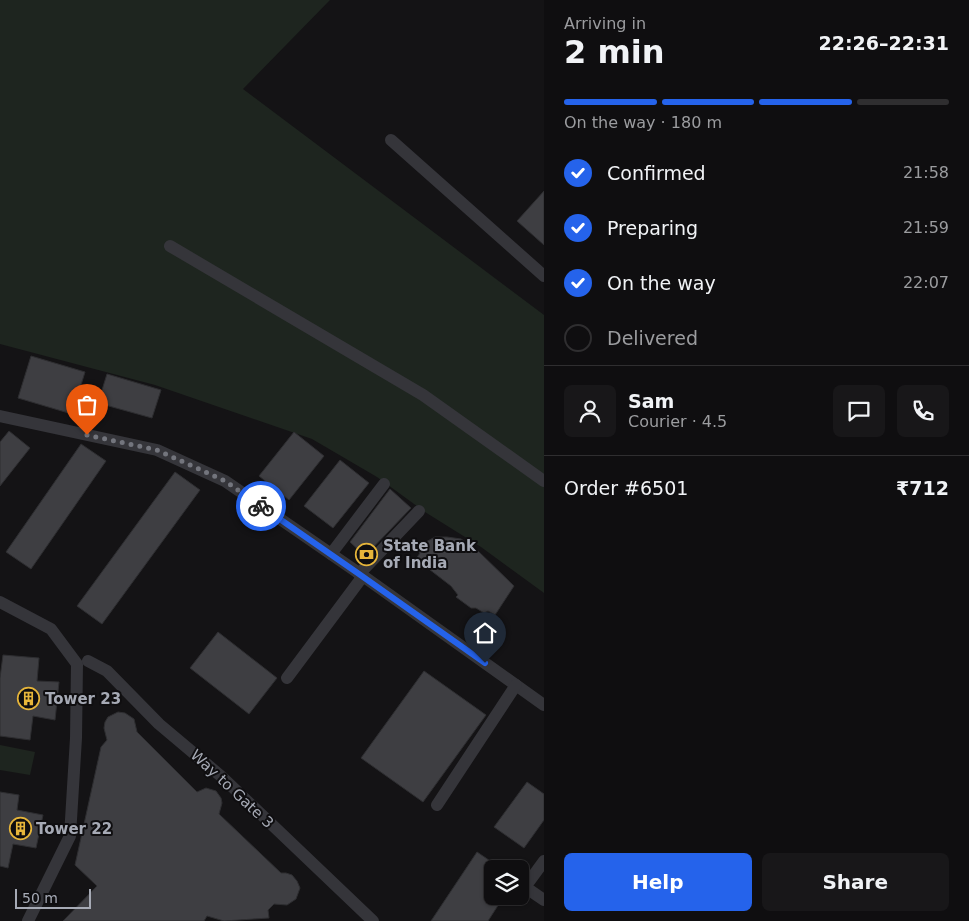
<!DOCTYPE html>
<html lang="en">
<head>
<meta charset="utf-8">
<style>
  body { margin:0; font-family:"DejaVu Sans",sans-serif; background:#181719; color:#f1f3f6; height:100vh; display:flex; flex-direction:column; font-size:19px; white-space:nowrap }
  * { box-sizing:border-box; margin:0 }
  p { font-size:16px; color:#9b9c9f }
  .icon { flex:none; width:28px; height:28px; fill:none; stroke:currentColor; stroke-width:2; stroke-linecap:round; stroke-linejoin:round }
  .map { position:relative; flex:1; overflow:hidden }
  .side { display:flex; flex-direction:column; background:#0f0e10; width:425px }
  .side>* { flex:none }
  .buttons { position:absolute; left:484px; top:860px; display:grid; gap:10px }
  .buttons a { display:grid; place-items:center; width:45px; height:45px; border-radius:8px; background:#0f0e10; box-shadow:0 1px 4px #0004,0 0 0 1px #2f2e30; font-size:25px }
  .scale { position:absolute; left:15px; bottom:12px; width:76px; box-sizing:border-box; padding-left:5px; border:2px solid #a6aab5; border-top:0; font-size:14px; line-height:18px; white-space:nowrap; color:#a6aab5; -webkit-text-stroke:4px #0f0e10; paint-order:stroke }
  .pin { position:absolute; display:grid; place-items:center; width:42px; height:42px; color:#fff; margin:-51px -21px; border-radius:50% 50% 50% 0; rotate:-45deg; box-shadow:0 0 5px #0007 }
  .pin .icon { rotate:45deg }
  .courier { position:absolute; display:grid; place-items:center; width:50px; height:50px; margin:-25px; border:4px solid #2563eb; border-radius:50%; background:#fff; color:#222; box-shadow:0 1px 6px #0007 }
  .head em { font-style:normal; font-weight:600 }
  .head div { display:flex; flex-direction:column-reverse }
  .head { display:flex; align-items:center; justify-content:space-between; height:85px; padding:0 20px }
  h1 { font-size:32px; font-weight:600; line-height:38px }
  .bar { display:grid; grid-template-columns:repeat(4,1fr); gap:8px 5px; align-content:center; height:60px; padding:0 20px }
  .bar i { height:6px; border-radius:4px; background:#2f2e30 }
  .bar .on { background:#2563eb }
  .bar p { grid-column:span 4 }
  .line { display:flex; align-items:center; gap:12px; padding:0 20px; border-top:1px solid #2f2e30 }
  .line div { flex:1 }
  .round { display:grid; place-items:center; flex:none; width:52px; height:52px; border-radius:8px; background:#181719 }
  ol { padding:0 20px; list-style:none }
  li { display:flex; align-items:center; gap:15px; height:55px }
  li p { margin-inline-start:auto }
  li .icon { padding:5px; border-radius:50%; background:#2563eb; color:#fff; stroke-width:4 }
  li:last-child { color:#9b9c9f }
  li i { width:28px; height:28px; border:2px solid #2f2e30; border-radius:50% }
  .action { display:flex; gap:10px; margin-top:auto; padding:10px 20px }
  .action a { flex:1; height:58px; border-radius:8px; background:#2563eb; color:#fff; font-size:20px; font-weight:600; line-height:58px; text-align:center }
  .action a+a { background:#181719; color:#f1f3f6 }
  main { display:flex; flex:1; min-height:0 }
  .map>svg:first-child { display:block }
  .green { fill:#1e251f }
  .building { fill:#3e3e42; stroke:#2e2e31 }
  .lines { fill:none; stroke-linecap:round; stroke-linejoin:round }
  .minor { stroke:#35353a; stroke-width:12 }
  .done { stroke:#73757d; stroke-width:5; stroke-dasharray:0 9 }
  .route { stroke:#2563eb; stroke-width:6 }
  .labels { text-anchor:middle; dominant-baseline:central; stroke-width:4; stroke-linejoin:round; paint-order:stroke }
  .poi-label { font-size:15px; font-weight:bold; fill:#a6aab5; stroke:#0f0e10; text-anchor:start }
  .street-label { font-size:15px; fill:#a6aab5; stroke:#0f0e10 }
</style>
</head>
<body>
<main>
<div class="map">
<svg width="544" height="921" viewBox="0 0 544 921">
  <rect width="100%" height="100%" fill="#141315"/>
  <g class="green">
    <path d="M0 0H330L243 89 544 315V593L481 547 425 512 377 477 312 439 155 385 0 344Z"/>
    <path d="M0 745 35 752 30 775 0 770Z"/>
  </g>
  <g class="building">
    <path d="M544 191V245L517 221Z"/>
    <path d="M31 356 85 372 72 414 18 398Z"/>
    <path d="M107 374 161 390 152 418 98 403Z"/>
    <path d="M9 431 30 448 0 486V442Z"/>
    <path d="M294 432 324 456 289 500 259 476Z"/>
    <path d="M81 444 106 461 31 569 6 552Z"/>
    <path d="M340 460 369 483 333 528 304 506Z"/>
    <path d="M175 472 200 490 102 624 77 606Z"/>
    <path d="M390 489 411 508 365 556 350 542Z"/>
    <path d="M435 537H447L461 539 475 548 514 586 495 615 488 611 484 613 476 608H471L456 597 458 595 451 586 416 559 420 553 413 549Z"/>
    <path d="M218 632 277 678 249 714 190 668Z"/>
    <path d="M3 655 39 658 37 681 59 682 55 720 33 716 30 740 0 736V678Z"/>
    <path d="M424 671 486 715 423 802 361 758Z"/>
    <path d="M118 712 125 713 134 719 137 732 197 792 206 788 216 791 221 798 222 803 219 814 281 873H286L292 875 297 881 300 888 296 899 287 905 274 904 268 910 269 918 224 921 207 916 204 921H63L97 886 75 865 101 747 107 740 104 728 105 722 108 717Z"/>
    <path d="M527 782 544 794V820L524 848 494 827Z"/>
    <path d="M0 792 19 795 17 810 43 815 36 848 13 844 8 868 0 866Z"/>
    <path d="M477 852 502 869H492V896H504L488 921H431Z"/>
  </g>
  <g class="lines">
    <g class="minor">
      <path d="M391 140 544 276"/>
      <path d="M170 246 423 395 544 481"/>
      <path d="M0 416 157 450 225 481 363 576 544 705"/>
      <path d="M331 554 384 484"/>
      <path d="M359 574 419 511"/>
      <path d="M0 602 51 629 77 664 76 738 70 836 28 921"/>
      <path d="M88 661 107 671 159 724 222 777 373 921"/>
      <path d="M287 678 363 576"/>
      <path d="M437 805 516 685"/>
      <path d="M544 861 525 887 544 900"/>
    </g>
  </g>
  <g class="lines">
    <path class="done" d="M87 435 157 450 225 481 261 506"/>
    <path class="route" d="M261 506 359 574 485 663"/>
  </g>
  <defs>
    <symbol id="bank-ring" viewBox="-11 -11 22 22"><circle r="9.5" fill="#0f0e10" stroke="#e6b53a" stroke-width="1.5"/><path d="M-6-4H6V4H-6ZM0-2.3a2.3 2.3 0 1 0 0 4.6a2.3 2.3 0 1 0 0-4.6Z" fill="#e6b53a"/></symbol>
    <symbol id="building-ring" viewBox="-11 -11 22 22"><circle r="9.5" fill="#0f0e10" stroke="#e6b53a" stroke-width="1.5"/><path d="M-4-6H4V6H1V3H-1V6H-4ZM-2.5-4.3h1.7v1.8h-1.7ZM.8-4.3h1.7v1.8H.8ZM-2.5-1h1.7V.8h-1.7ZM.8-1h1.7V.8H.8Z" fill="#e6b53a"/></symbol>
  </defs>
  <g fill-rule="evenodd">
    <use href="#bank-ring" x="354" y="542" width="25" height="25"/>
    <use href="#building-ring" x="16" y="686" width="25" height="25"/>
    <use href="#building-ring" x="8" y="816" width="25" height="25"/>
  </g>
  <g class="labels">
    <g class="poi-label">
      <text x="383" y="546">State Bank<tspan x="383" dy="17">of India</tspan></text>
      <text x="45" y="699">Tower 23</text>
      <text x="36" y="829">Tower 22</text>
    </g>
    <g class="street-label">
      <text transform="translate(232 789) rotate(43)">Way to Gate 3</text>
    </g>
  </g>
</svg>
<div class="buttons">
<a><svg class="icon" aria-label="layers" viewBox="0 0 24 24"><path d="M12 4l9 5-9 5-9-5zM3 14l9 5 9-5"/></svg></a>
</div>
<div class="scale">50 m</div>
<div class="pin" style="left:87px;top:435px;background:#ea580c"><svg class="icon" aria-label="bag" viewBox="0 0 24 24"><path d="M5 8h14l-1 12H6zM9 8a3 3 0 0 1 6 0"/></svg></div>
<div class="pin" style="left:485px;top:663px;background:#1f2937"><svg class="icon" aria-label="home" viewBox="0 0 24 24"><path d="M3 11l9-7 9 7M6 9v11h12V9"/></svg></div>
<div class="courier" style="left:261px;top:506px"><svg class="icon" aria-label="bike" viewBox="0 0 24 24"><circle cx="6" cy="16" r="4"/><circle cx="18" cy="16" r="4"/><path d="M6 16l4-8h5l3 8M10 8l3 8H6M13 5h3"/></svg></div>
</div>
<section class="side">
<div class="head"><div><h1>2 min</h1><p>Arriving in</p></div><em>22:26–22:31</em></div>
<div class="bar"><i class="on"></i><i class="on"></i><i class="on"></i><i></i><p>On the way · 180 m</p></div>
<ol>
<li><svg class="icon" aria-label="check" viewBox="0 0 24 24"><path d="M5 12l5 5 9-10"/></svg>Confirmed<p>21:58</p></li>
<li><svg class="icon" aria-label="check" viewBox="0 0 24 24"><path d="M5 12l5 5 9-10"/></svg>Preparing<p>21:59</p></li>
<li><svg class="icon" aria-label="check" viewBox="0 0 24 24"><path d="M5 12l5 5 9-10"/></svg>On the way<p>22:07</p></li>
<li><i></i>Delivered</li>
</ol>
<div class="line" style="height:90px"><a class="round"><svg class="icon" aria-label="person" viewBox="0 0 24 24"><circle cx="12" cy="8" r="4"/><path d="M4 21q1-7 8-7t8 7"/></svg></a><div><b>Sam</b><p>Courier · 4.5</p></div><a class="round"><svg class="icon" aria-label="chat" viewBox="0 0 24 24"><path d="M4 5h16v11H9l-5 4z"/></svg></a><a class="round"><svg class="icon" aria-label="phone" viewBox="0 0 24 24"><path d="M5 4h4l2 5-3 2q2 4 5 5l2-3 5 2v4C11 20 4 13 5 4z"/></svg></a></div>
<div class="line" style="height:65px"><div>Order #6501</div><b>₹712</b></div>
<div class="action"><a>Help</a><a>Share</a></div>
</section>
</main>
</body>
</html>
